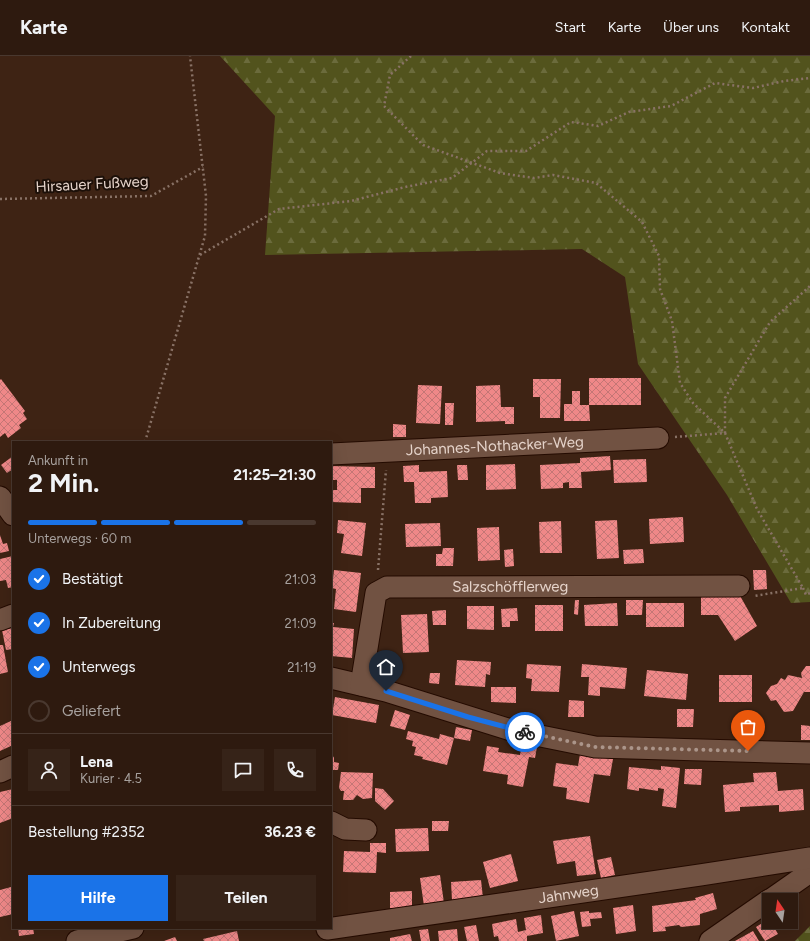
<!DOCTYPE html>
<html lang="de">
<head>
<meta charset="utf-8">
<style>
  body { margin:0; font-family:Figtree,sans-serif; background:#362318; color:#f1f3f6; height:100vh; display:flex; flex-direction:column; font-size:15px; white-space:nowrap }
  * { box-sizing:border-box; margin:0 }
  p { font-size:13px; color:#a7a19e }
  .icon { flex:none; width:22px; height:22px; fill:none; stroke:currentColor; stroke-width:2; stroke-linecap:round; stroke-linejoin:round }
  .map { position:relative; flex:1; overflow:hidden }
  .details { position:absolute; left:12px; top:385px; width:320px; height:488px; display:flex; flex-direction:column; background:#2e1a0f; border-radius:0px; box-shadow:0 4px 16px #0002,0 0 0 1px #49382f }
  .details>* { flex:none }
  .needle { width:26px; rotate:347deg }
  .tools { position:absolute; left:762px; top:837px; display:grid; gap:8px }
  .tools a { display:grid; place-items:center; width:36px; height:36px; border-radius:0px; background:#2e1a0f; box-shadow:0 4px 16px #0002,0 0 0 1px #49382f; font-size:20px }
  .pin { position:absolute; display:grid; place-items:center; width:34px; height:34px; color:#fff; margin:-41px -17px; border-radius:50% 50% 50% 0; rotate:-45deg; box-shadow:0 0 4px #0007 }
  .pin .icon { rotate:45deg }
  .courier { position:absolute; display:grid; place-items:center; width:40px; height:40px; margin:-20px; border:3px solid #1a73e8; border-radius:50%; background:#fff; color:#222; box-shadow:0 1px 5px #0007 }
  .head em { font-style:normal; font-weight:700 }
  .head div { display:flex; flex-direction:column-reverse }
  .head { display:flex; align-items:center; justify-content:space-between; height:68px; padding:0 16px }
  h1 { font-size:26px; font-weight:700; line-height:30px }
  .bar { display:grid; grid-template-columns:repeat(4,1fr); gap:6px 4px; align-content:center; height:48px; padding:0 16px }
  .bar i { height:5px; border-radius:3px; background:#49382f }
  .bar .selected { background:#1a73e8 }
  .bar p { grid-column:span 4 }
  .line { display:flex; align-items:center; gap:10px; padding:0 16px; border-top:1px solid #49382f }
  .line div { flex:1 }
  .round { display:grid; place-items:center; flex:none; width:42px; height:42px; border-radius:0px; background:#362318 }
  ol { padding:0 16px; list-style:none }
  li { display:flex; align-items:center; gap:12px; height:44px }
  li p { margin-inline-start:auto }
  li .icon { padding:4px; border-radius:50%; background:#1a73e8; color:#fff; stroke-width:4 }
  li:last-child { color:#a7a19e }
  li i { width:22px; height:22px; border:2px solid #49382f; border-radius:50% }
  .action { display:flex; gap:8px; margin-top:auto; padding:8px 16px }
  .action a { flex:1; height:46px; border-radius:0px; background:#1a73e8; color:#fff; font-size:16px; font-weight:700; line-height:46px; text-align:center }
  .action a+a { background:#362318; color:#f1f3f6 }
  header { display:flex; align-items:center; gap:24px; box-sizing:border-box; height:56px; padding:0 20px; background:#2e1a0f; border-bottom:1px solid #49382f }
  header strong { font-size:19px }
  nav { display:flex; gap:22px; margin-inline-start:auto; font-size:14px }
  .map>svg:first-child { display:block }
  .forest { fill:url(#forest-firs) }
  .building { fill:url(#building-cross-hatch) }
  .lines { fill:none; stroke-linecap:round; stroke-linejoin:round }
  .minor-casing { stroke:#240b00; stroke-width:23 }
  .path { stroke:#897266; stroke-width:2.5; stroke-dasharray:2 3; stroke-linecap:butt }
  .minor { stroke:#715242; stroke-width:21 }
  .done { stroke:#ab958a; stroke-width:4; stroke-dasharray:0 7.2 }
  .route { stroke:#1a73e8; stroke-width:5 }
  .labels { text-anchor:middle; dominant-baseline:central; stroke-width:4; stroke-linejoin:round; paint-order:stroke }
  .street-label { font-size:15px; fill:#e5d3ca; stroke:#1c1009 }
</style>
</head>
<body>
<header>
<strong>Karte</strong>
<nav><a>Start</a><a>Karte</a><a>Über uns</a><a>Kontakt</a></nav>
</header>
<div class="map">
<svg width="810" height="885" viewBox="0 0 810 885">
  <defs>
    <pattern id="forest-firs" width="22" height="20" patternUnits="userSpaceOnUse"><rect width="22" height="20" fill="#52531d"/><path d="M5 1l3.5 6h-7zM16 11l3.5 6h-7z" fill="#6b6b3c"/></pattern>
    <pattern id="building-cross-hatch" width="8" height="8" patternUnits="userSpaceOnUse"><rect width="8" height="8" fill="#ef8888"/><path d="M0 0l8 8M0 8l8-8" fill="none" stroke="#c47675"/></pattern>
  </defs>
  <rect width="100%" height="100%" fill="#3e2314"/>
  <g class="forest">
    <path d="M220 0H810V546L791 547 727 439 638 308 625 221 582 193 265 199 275 60Z"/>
    <path d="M810 870V885H795Z"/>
  </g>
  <g class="building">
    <rect x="589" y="322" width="52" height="27"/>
    <path d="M1 323 25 355 23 357 27 363 19 369 21 372 8 382 5 377 0 381V324Z"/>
    <path d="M533 323H561L560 362H540V341H533Z"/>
    <path d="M418 329 442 330 440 368 416 367Z"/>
    <path d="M500 329 501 351H514V368H505V365L476 366V330Z"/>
    <path d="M572 335H580V349H589L590 365H564V348H572Z"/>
    <path d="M445 347H454L453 369H445Z"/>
    <path d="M393 368 406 369V381H393Z"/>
    <path d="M13 400V413L7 417 1 409Z"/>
    <path d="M610 400 611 414 581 416 582 432H569V426L563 427V432L541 433 540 409 580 407V402Z"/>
    <path d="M646 403 647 426 614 427 613 404Z"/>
    <path d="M515 408 516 433 486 434V409Z"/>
    <path d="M419 409V416L447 415 448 441 431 442V447H415L414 426H404L403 410Z"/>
    <path d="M457 409H467L468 424H458Z"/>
    <path d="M331 410 375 411V432H361V447L331 446V434H337V424H331Z"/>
    <path d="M683 461 684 486 650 488 649 463Z"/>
    <path d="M338 464 366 467 362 500 341 497 344 478 337 477Z"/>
    <path d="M617 464 619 502 597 503 595 465Z"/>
    <path d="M561 465 562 497H540L539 466Z"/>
    <path d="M440 467 441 490 406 491 405 468Z"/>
    <path d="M499 471 500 504 478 505 477 472Z"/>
    <path d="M0 479 3 488 7 487 9 495 0 497Z"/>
    <path d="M443 492H454L453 510H436V498H442Z"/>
    <path d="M513 493 514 510 505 511 504 494Z"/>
    <path d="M643 493 644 507 624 508 623 494Z"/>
    <path d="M13 500V531L8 532 6 524 0 525V503Z"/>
    <path d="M334 514 361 517 356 556 334 553 336 533 332 532Z"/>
    <path d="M753 514H766L767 533 754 534Z"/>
    <path d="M701 537 739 538 757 570 735 585 718 559H701Z"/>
    <path d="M575 544H579L578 559 574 558Z"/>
    <path d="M626 544H643L642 559H626Z"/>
    <path d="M617 547 618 570H585L584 549Z"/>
    <rect x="646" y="547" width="38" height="24"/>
    <rect x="535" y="549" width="28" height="26"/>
    <path d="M467 550H494V574L467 573Z"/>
    <path d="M517 552 518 565H510V571H502L501 553Z"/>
    <path d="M446 554V569H433L432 555Z"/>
    <path d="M427 558 429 596 403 597 401 559Z"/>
    <path d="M331 567H334L333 571 354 573 352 602 331 600 332 582H331Z"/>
    <path d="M13 572V593L6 594 2 574Z"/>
    <path d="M0 589H3L8 616 0 618Z"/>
    <path d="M457 604 491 606 490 619 486 618 485 631 455 629Z"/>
    <path d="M527 608 561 610 559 636 531 635 532 623 526 622Z"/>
    <path d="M582 608 627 612 625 633 600 631V640L588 639 589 621H581Z"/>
    <path d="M806 610H810V636H804L793 655 784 656 776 644 771 645 766 637 771 630 777 628 781 622 785 624 788 619 802 622 801 617Z"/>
    <path d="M647 614 688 618 686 644 644 640Z"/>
    <path d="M430 617H440L439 628 429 627Z"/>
    <rect x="719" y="619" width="33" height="27"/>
    <path d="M491 631H516V647L491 646Z"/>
    <path d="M335 641 379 649 376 667 332 659Z"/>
    <path d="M569 644 584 645V661H568Z"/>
    <path d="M677 653H694L693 671H677Z"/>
    <path d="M395 654 410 659 405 674 390 670Z"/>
    <path d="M742 658 759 659 757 676 741 674Z"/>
    <path d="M13 664V689L0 695V670Z"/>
    <path d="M801 669 810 670V684H801Z"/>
    <path d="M456 671 472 674 470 685 454 682Z"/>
    <path d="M408 675 439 683 440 678 454 682 447 709 422 703 423 701 414 699 416 691 412 690 413 685 406 683Z"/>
    <path d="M522 688 537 691 535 702 529 701 523 731 507 728 508 719 483 715 487 690 499 692 498 696 520 699Z"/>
    <path d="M580 698 613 703 610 720 594 718 589 747 566 743 567 732 553 730 556 707 578 710Z"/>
    <path d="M331 700 334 701V706L339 707 338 714H331Z"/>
    <path d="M661 710 680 712 676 752 662 750 664 733 658 732V735L639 732V735L627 733 629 711 661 714Z"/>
    <path d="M685 713H702L701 729 684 728Z"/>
    <path d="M341 716 373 717 372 742 363 743 357 739 353 744H343L344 735H341L339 732Z"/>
    <path d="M776 716 778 735 803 733 804 754 779 756V749L740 751V755L725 756 723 729 754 726 753 717Z"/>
    <path d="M375 732 383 733 394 745 385 754 375 745Z"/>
    <path d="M13 733V762L0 767V736Z"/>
    <path d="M432 765H449L448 775H432Z"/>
    <path d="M428 772 429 795 396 796 395 773Z"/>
    <path d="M590 780 596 818 577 820 575 805 557 808 553 785Z"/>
    <path d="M370 787H386V797L377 796 376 817 343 816 344 795 370 796Z"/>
    <path d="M511 798 518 825 490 832 483 806Z"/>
    <path d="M611 801 615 819 601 822 597 804Z"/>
    <path d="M440 819 444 847 424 850 420 822Z"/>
    <path d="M481 824 483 842 452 844 451 826Z"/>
    <path d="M11 831 13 839V858L0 861V834Z"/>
    <path d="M412 835V852H390V836Z"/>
    <path d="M713 837 717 853 700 858V869L681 871 679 869 665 871 666 875 653 876 652 850 696 844 695 842Z"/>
    <path d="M633 849 636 875 616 878 613 852Z"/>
    <path d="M574 855 579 880 556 885 551 860Z"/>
    <path d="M589 855V857L601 856 602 862 590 863 591 870 582 871 580 856Z"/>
    <path d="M541 859 543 877 527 880V885H499L498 880 494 881 492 868 516 863 518 876 526 874 524 862Z"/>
    <path d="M769 863V866H771L778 878 765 885 756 871Z"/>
    <path d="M476 869 479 885H467L464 871Z"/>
    <path d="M18 872H33L34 878 19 880Z"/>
    <path d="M428 873 430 885H421L419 874Z"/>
    <path d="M457 873 458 885H439L438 875Z"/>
    <path d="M237 875 239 885H204L203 883Z"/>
    <path d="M753 875 759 885H735Z"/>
    <path d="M410 878 412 885H390V882Z"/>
    <path d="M175 881 177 885H164Z"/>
  </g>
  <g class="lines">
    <defs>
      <g id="minor">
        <path id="s1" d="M331 398 658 382"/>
        <path d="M0 441 13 459"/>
        <path d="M0 564 13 559"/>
        <path d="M331 622 386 635 511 674 595 691 810 697"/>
        <path id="s2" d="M361 629 376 537 387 531 739 530"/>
        <path d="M0 716 13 710"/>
        <path d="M331 766 345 773 366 774"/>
        <path d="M770 844 810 816"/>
        <path id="s3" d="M327 873 700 819 810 802"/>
        <path d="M77 885 133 872"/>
        <path d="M710 885 769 844"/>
      </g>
    </defs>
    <use href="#minor" class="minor-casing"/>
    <g class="path">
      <path d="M411 0 390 19 384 50 423 89 500 117 534 122 553 119 596 127 642 166 659 200 660 233 672 265 680 327 693 347 725 377 757 453 803 532 754 540"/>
      <path d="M0 143 151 140 203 111"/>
      <path d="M200 199 279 153 351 145 405 131 452 122 487 95H526L571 66 598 70 629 56 671 50 715 27 753 32 784 25 810 22"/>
      <path d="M675 381 725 377V342L770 266 810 230"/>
      <path d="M145 386 205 180 206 140 190 0"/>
      <path d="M378 514 386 414"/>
      <path d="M803 532 806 539 810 537"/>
    </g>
    <use href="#minor" class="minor"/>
  </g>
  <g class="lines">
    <path class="done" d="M525 676 595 691 748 695"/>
    <path class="route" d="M386 635 468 661 525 676"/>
  </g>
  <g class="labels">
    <g class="street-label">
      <text transform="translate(92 128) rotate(-3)">Hirsauer Fußweg</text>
      <text stroke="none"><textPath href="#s1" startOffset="164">Johannes-Nothacker-Weg</textPath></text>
      <text stroke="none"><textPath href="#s2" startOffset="229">Salzschöfflerweg</textPath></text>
      <text stroke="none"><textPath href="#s3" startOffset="244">Jahnweg</textPath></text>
    </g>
  </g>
</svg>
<div class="tools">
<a><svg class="needle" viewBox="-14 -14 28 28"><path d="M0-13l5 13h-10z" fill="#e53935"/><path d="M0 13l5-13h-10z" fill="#a7a19e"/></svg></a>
</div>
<div class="pin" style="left:748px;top:695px;background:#ea580c"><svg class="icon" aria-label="bag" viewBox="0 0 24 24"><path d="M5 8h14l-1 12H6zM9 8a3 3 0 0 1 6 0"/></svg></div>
<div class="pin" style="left:386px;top:635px;background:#1f2937"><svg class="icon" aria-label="home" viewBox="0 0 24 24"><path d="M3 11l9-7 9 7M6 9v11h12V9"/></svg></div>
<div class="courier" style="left:525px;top:676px"><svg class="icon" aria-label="bike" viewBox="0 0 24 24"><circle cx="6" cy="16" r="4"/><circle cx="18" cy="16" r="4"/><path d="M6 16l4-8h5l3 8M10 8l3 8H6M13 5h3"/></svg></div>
<section class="details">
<div class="head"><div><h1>2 Min.</h1><p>Ankunft in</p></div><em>21:25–21:30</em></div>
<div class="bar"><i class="selected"></i><i class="selected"></i><i class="selected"></i><i></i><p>Unterwegs · 60 m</p></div>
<ol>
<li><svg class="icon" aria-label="check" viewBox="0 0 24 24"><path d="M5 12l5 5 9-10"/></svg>Bestätigt<p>21:03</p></li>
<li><svg class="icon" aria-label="check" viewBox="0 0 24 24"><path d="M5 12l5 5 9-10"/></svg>In Zubereitung<p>21:09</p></li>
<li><svg class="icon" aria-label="check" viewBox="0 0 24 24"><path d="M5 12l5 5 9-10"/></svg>Unterwegs<p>21:19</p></li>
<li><i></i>Geliefert</li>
</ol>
<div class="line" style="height:72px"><a class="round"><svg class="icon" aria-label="person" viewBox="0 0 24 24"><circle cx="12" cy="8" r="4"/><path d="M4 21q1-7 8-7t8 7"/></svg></a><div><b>Lena</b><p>Kurier · 4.5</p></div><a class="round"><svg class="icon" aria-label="chat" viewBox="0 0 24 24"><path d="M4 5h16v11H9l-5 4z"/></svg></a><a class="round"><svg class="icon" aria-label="phone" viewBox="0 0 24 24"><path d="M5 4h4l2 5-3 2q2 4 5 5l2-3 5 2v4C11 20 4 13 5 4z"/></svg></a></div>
<div class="line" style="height:52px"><div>Bestellung #2352</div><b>36.23 €</b></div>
<div class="action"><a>Hilfe</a><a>Teilen</a></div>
</section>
</div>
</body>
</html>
